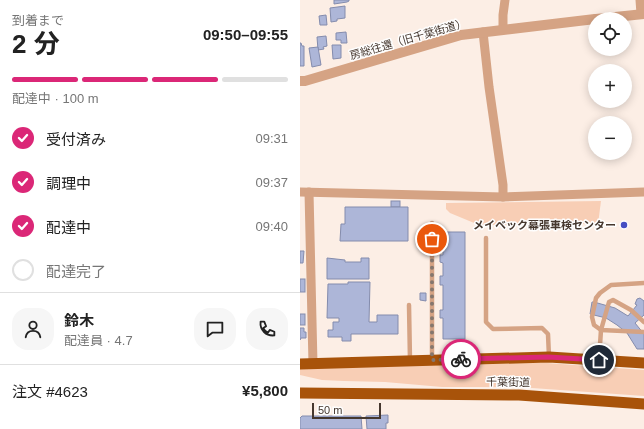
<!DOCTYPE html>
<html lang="ja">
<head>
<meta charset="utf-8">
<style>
  body { margin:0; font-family:Arial,"Noto Sans JP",sans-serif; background:#f6f6f6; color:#222; height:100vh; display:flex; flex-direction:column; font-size:15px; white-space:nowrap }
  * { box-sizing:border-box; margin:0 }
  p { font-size:13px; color:#767676 }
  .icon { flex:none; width:22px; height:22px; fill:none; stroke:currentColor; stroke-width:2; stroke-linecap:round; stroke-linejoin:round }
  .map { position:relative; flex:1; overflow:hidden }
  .drawer { display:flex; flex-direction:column; background:#fff; width:300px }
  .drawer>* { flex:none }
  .buttons { position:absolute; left:288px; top:12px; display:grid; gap:8px }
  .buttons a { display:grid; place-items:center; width:44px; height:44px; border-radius:50%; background:#fff; box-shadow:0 2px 10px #0003; font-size:20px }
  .scale { position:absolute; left:12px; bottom:10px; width:69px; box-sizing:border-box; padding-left:4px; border:2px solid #45372e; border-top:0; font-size:11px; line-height:14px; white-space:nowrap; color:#45372e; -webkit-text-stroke:3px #fefefe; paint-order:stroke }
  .pin { position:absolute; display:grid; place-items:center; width:34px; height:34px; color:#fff; margin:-17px; border:2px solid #fff; border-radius:50%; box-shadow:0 1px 4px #0007 }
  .courier { position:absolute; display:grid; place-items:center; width:40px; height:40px; margin:-20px; border:3px solid #db2777; border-radius:50%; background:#fff; color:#222; box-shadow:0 1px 5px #0007 }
  .overview em { font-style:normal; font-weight:700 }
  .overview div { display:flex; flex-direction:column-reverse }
  .overview { display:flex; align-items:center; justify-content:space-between; height:68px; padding:0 12px }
  h1 { font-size:26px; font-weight:700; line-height:30px }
  .bar { display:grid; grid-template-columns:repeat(4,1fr); gap:6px 4px; align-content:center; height:48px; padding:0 12px }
  .bar i { height:5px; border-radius:3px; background:#e0e0e0 }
  .bar .active { background:#db2777 }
  .bar p { grid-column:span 4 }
  .line { display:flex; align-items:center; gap:10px; padding:0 12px; border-top:1px solid #e0e0e0 }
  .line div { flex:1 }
  .round { display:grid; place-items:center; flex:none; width:42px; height:42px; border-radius:16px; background:#f6f6f6 }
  ol { padding:0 12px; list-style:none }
  li { display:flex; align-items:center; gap:12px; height:44px }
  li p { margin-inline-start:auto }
  li .icon { padding:4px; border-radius:50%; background:#db2777; color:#fff; stroke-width:4 }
  li:last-child { color:#767676 }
  li i { width:22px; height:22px; border:2px solid #e0e0e0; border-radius:50% }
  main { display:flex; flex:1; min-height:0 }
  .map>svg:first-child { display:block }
  .green { fill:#f8ceb5 }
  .building { fill:#adb6d8; stroke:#848cad }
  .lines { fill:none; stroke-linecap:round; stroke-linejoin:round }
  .service { stroke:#d5a384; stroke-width:4.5 }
  .minor { stroke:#d5a384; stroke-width:9 }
  .tertiary { stroke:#d5a384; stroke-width:10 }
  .trunk { stroke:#a8530a; stroke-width:11 }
  .done { stroke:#85776e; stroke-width:4; stroke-dasharray:0 7.2 }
  .route { stroke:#db2777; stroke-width:5 }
  .poi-dot { fill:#444ec3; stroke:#fefefe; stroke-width:1.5 }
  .labels { text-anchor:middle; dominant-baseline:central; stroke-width:3; stroke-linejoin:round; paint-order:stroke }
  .street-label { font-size:11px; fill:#45372e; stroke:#fefefe }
  .poi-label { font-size:11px; font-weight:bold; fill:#45372e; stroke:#fefefe; text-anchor:end }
</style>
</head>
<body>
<main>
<section class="drawer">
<div class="overview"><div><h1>2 分</h1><p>到着まで</p></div><em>09:50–09:55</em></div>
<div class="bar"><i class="active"></i><i class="active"></i><i class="active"></i><i></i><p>配達中 · 100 m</p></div>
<ol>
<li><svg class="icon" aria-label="check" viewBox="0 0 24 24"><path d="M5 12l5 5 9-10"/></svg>受付済み<p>09:31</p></li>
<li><svg class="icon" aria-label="check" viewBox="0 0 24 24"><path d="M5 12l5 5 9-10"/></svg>調理中<p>09:37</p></li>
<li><svg class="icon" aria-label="check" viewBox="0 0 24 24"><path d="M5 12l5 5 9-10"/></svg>配達中<p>09:40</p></li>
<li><i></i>配達完了</li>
</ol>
<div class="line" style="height:72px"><a class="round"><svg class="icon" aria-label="person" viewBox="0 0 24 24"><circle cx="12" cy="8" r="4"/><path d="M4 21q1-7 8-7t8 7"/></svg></a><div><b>鈴木</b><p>配達員 · 4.7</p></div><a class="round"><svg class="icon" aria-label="chat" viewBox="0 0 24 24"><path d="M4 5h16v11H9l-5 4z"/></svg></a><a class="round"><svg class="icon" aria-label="phone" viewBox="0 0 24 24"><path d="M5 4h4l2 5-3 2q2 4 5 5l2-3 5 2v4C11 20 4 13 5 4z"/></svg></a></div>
<div class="line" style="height:52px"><div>注文 #4623</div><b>¥5,800</b></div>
</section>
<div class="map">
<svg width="344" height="429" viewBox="0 0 344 429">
  <rect width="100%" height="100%" fill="#fceee5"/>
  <g class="green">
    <path d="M301 201 298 224 179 225 150 213 146 209V203Z"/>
    <path d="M233 362 344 370V396L218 387H142L85 382 44 381 22 380 0 375V363Z"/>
  </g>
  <g class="building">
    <path d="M34 0H49V1L47 2 34 4Z"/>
    <path d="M45 6V18L37 19V21L31 22 30 8Z"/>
    <path d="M26 15 27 25H20L19 16Z"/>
    <path d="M46 32 47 43H41V40H36V33Z"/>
    <path d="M26 36 27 46 23 47 24 49 18 50 17 37Z"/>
    <path d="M0 43H1L2 46H4V66H0Z"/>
    <path d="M32 45H41V58L33 59Z"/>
    <path d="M18 47 21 65 12 67 9 48Z"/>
    <rect x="91" y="201" width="9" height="6"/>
    <path d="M45 207H108V241H40L41 224H45Z"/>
    <path d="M143 232H165V339H143V318H140V310H143V285H140V276H143V263L140 262V255H143Z"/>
    <path d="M0 251H4L3 263H0Z"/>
    <path d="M27 258 45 260V262H61V258H69V279H27Z"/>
    <rect x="0" y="279" width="5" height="13"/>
    <path d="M48 282H70L69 322H77V315H98V334H51V341H42V337H28V330H33V322H39V318H27L28 284H48Z"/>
    <path d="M120 293H126V301L120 300Z"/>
    <path d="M340 298 344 301V315L335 323 344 334V349H337L327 333 317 325 306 318 290 314 292 302H294L315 308 328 316 337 305 335 304 337 299Z"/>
    <rect x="0" y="314" width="5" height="11"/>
    <path d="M0 328H4V332H6V338H1L0 340Z"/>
    <path d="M88 415V423H86V429H67L66 416Z"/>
    <path d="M2 416H61L62 429H0V418Z"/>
  </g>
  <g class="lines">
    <g class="service">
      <path d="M186 238V322L193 329 242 328 248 334 249 357"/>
      <path d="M344 283 311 285 300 293 296 298 292 317 294 325 301 330 344 332"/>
      <path d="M109 305 110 361"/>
      <path d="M132 360V223"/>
      <path d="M299 360 301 330 309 302 313 300 331 310 344 322"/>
    </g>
    <g class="minor">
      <path d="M340 0 341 14"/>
      <path d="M203 29V15L205 0"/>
      <path d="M183 32 189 87 203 185V197"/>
      <path d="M0 192 203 197 344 192"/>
      <path d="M9 192 13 364"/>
    </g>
    <g class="tertiary">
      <path d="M296 19 344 14"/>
      <path d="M0 81H5L161 35 295 19"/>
    </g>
    <g class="trunk">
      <path d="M0 364 249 357 344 363"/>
      <path d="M0 393 219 395 344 404"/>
    </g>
  </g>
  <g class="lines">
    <path class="done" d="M132 239V360L161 359"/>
    <path class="route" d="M161 359 248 357 299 360"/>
  </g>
  <circle class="poi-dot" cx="324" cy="225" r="4"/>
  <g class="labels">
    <g class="street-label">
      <text transform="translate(108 39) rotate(-16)">房総往還（旧千葉街道）</text>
      <text transform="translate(208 382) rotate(1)">千葉街道</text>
    </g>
    <g class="poi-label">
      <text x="316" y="225">メイベック幕張車検センター</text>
    </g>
  </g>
</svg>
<div class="buttons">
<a><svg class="icon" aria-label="locate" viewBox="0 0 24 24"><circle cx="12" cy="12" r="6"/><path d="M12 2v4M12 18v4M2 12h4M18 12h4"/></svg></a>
<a>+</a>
<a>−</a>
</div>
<div class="scale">50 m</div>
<div class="pin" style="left:132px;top:239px;background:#ea580c"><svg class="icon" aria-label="bag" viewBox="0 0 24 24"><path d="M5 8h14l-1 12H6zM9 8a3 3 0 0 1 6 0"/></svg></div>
<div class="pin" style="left:299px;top:360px;background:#1f2937"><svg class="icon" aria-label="home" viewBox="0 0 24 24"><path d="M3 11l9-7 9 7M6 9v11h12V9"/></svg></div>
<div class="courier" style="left:161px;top:359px"><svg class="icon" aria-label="bike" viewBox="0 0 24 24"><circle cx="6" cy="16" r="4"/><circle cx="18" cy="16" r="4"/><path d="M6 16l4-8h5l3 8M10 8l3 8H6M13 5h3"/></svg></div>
</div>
</main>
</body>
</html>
